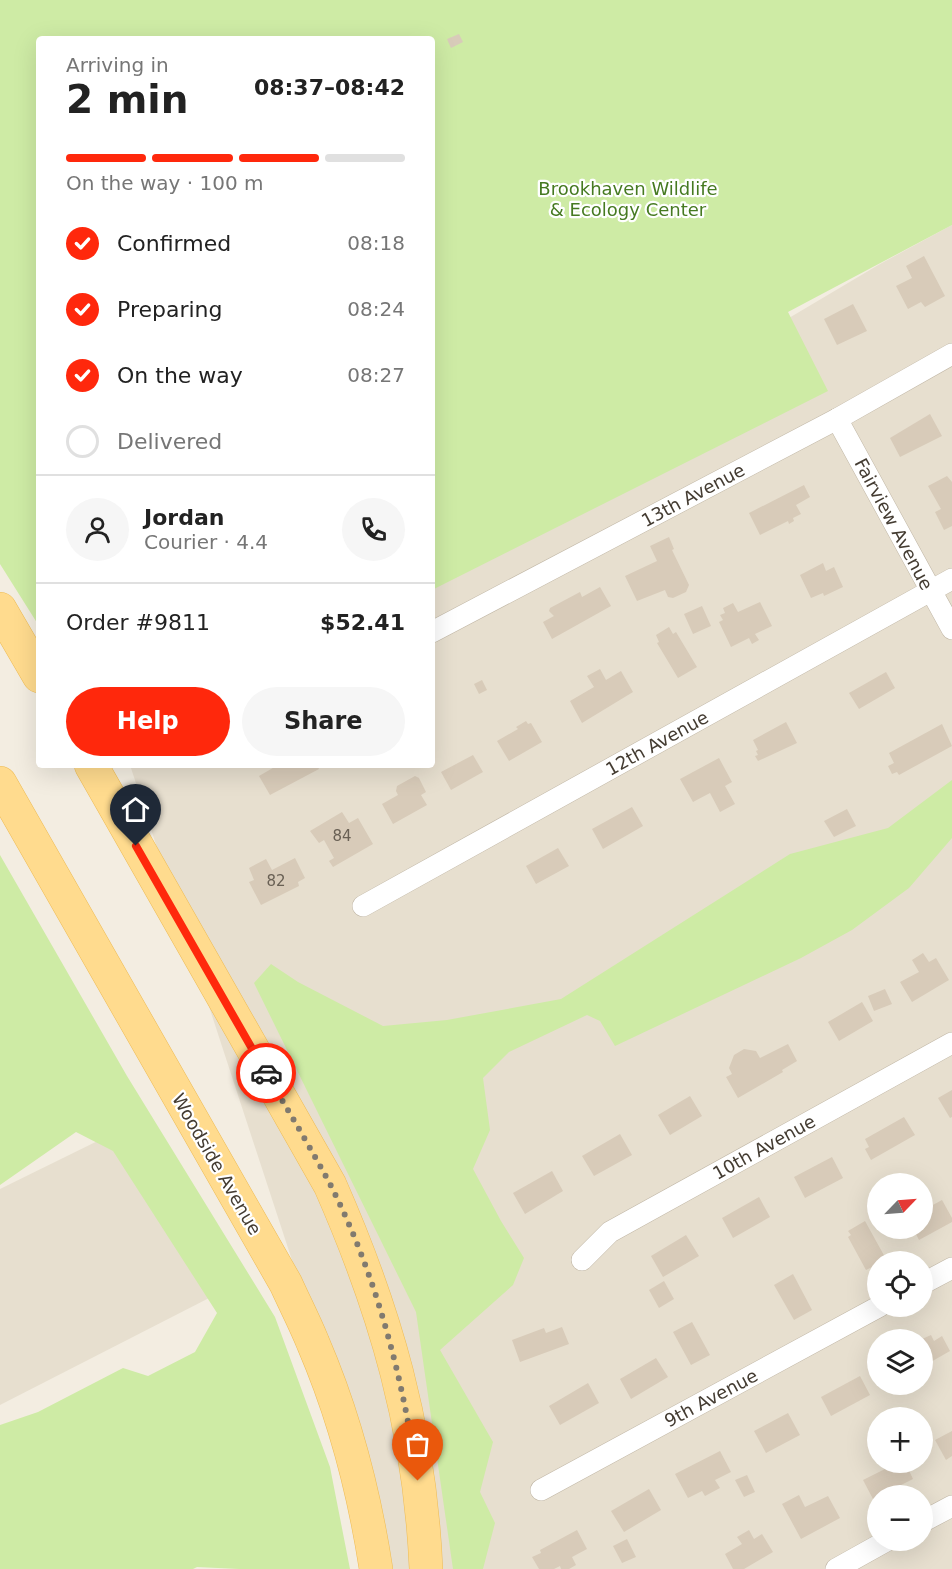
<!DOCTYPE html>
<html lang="en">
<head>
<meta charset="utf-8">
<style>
  body { margin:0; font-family:"DejaVu Sans",sans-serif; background:#f6f6f6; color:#222; height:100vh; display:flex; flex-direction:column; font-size:22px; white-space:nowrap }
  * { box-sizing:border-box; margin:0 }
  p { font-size:20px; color:#767676 }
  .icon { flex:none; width:33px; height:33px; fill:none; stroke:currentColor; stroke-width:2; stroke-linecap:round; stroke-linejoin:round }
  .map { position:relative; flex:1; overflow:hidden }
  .sheet { position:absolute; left:36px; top:36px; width:399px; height:732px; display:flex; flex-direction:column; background:#fff; border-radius:6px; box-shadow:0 6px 24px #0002 }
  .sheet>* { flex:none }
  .needle { width:39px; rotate:65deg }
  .fabs { position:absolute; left:867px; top:1173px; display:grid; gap:12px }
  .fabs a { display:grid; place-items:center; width:66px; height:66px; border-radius:50%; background:#fff; box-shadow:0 6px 24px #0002; font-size:30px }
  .pin { position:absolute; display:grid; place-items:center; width:51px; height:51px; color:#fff; margin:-62px -26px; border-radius:50% 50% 50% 0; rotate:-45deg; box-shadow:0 0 6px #0007 }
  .pin .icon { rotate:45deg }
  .courier { position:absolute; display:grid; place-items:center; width:60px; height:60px; margin:-30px; border:4px solid #ff280c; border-radius:50%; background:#fff; color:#222; box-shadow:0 2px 8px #0007 }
  .headline em { font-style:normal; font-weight:700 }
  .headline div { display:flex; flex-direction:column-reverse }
  .headline { display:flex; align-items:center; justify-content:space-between; height:102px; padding:0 30px }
  h1 { font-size:39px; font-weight:700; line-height:45px }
  .bar { display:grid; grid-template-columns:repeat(4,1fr); gap:9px 6px; align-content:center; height:72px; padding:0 30px }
  .bar i { height:8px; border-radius:4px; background:#e0e0e0 }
  .bar .current { background:#ff280c }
  .bar p { grid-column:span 4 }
  .line { display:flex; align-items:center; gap:15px; padding:0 30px; border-top:2px solid #e0e0e0 }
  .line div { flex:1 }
  .round { display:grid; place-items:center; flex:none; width:63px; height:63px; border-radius:32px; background:#f6f6f6 }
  ol { padding:0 30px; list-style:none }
  li { display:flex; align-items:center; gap:18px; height:66px }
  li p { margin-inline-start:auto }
  li .icon { padding:6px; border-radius:50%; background:#ff280c; color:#fff; stroke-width:4 }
  li:last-child { color:#767676 }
  li i { width:33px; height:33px; border:3px solid #e0e0e0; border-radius:50% }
  .button { display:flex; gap:12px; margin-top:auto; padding:12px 30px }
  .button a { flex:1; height:69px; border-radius:36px; background:#ff280c; color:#fff; font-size:24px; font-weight:700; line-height:69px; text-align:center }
  .button a+a { background:#f6f6f6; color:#222 }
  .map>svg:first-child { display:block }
  .residential { fill:#e7dfcf; fill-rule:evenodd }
  .green { fill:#ceeba5 }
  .building { fill:#d8cbb9 }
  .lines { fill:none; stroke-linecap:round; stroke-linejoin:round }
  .minor-casing { stroke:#c1b7a6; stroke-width:22 }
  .primary-casing { stroke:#eebb54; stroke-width:34 }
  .minor { stroke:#fff; stroke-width:21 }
  .primary { stroke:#ffdb8e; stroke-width:33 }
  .done { stroke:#817a6f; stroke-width:6; stroke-dasharray:0 10.8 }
  .route { stroke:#ff280c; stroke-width:8 }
  .labels { text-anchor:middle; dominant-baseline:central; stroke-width:4.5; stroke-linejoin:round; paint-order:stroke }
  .number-label { font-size:15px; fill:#696054 }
  .park-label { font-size:18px; fill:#467a21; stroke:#fff }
  .street-label { font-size:18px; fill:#443c32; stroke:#fff }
</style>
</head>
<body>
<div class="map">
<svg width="952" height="1569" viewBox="0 0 952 1569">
  <rect width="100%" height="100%" fill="#f3ede1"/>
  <g class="residential">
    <path d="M952 225V1569H393L130 765H432V530L880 264ZM878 1184H922V1228H878ZM878 1262H922V1306H878ZM878 1340H922V1384H878ZM878 1418H922V1462H878ZM878 1496H922V1540H878Z"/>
    <path d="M124 1128 213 1296 0 1405V1189Z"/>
  </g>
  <g class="green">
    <path d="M0 0H952V225L788 312 828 391 432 590V39H39V626L0 564Z"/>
    <path d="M952 780V838L909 888 852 930 801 958 615 1046 600 1021 587 1015 509 1052 483 1078 490 1130 473 1169 501 1221 524 1258 513 1285 440 1350 493 1442 480 1492 495 1523 483 1569H453L416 1312 254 983 271 964 298 982 383 1026 447 1020 561 999 790 854 888 828Z"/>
    <path d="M0 855 127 1076 275 1317 330 1467 350 1569H239L197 1567 193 1569H0V1425L38 1412 123 1368 148 1376 195 1352 217 1313 113 1151 76 1132 0 1185Z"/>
  </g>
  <g class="building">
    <path d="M459 34 463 42 451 48 447 39Z"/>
    <path d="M924 256 945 296 925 307 921 302 908 309 896 286 912 278 906 266Z"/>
    <path d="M853 304 867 331 837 345 824 319Z"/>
    <path d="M930 414 942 436 900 457 890 438Z"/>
    <path d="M947 476 952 482V526L944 530 935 512 941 509 928 486Z"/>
    <path d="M804 485 810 497 796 505 801 514 793 518 794 521 789 524 788 521 760 535 749 513Z"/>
    <path d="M669 537 674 549 672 550 689 585 686 592 673 598 668 597 665 590 637 601 625 576 657 561 650 546Z"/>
    <path d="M823 563 826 571 834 567 843 587 824 596 823 593 811 598 800 575Z"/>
    <path d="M600 587 611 606 552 639 543 622 554 616 549 611 550 608 580 592 582 597Z"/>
    <path d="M760 602 772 626 755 634 759 640 752 644 749 638 731 647 719 622 723 620 720 615 725 613 723 608 733 603 738 612Z"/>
    <path d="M702 606 711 626 693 634 684 614Z"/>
    <path d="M669 627 673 634 676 632 697 667 678 678 657 643 659 642 656 635Z"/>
    <path d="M600 669 606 680 621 671 633 692 582 723 570 701 594 687 587 676Z"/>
    <path d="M886 672 895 688 859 709 849 693Z"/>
    <path d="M482 680 487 690 479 694 474 684Z"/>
    <path d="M526 721 528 724 531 723 542 742 509 761 497 741 518 729 516 727Z"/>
    <path d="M786 722 797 743 758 761 755 756 758 755 756 751 758 750 753 740Z"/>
    <path d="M942 724 952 746 899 775 897 772 892 774 888 766 894 763 889 753Z"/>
    <path d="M473 755 483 772 451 790 441 772Z"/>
    <path d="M719 758 732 782 725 786 735 804 720 812 710 793 693 802 680 779Z"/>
    <path d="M278 765H317L319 769 270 795 259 776Z"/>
    <path d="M415 776 419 778 426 792 421 795 427 805 393 824 382 804 398 795 396 791 397 786Z"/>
    <path d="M632 807 643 826 603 849 592 829Z"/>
    <path d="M847 809 856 826 834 837 824 821Z"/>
    <path d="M342 812 349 823 358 818 373 844 333 867 329 861 334 858 324 840 319 843 310 831Z"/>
    <path d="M558 848 569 866 536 884 526 866Z"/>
    <path d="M295 858 305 878 298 882 299 886 261 905 249 882 254 880 249 868 266 859 272 870Z"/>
    <path d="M923 953 929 962 936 958 949 980 912 1002 900 982 919 972 912 960Z"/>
    <path d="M885 989 892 1004 874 1011 868 996Z"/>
    <path d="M862 1002 873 1021 839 1041 828 1022Z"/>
    <path d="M788 1044 797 1061 782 1070 783 1072 738 1098 726 1077 732 1074 729 1068 734 1055 744 1049 756 1051 760 1058Z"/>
    <path d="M952 1090V1117L950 1118 938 1098Z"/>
    <path d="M690 1096 702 1116 670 1135 658 1115Z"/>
    <path d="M904 1117 915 1135 871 1160 865 1149 869 1147 865 1139Z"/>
    <path d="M620 1134 632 1155 594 1176 582 1156Z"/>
    <path d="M832 1157 843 1178 805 1198 794 1177Z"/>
    <path d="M552 1171 563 1191 525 1214 513 1193Z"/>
    <path d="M759 1197 770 1217 733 1238 722 1218Z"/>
    <path d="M942 1200 952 1218V1222L919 1240 913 1228H922V1211Z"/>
    <path d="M865 1221 886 1259 878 1262V1264L866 1270 848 1237 851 1235 848 1231Z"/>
    <path d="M686 1235 699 1256 663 1277 651 1256Z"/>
    <path d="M793 1274 812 1310 794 1320 774 1285Z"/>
    <path d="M664 1281 674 1299 659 1308 649 1290Z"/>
    <path d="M692 1322 710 1355 691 1365 673 1332Z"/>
    <path d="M562 1327 569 1344 520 1362 512 1340 544 1328 546 1333Z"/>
    <path d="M931 1335 934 1341 942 1336 950 1351 922 1367V1339Z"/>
    <path d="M656 1358 668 1377 631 1399 620 1379Z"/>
    <path d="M860 1376 870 1395 831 1416 821 1397Z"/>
    <path d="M588 1383 599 1403 560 1425 549 1406Z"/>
    <path d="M788 1413 800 1435 766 1453 754 1431Z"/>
    <path d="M952 1431V1456L946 1460 935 1440Z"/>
    <path d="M720 1451 731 1472 715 1480 720 1488 705 1496 702 1491 688 1498 675 1474Z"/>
    <path d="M882 1462H905L913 1479 873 1499 863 1480 885 1469Z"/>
    <path d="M747 1475 755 1492 744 1497 735 1480Z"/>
    <path d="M649 1489 661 1510 624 1532 611 1511Z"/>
    <path d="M799 1495 805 1507 828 1496 840 1518 801 1539 782 1504Z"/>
    <path d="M577 1530 587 1549 572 1557 576 1565 569 1569H561L560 1566 554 1569H539L532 1557 541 1553 540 1550Z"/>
    <path d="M749 1530 754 1539 762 1534 773 1552 744 1569H733L725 1554 742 1544 737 1537Z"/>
    <path d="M627 1539 636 1557 622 1563 613 1546Z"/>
  </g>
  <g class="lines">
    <defs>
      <g id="minor">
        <path d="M837 419 952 629"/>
        <path d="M432 632 837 419 952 354"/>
        <path d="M363 906 952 579"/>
        <path d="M582 1260 610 1232 952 1043"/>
        <path d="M922 1284 952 1268"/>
        <path d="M541 1490 880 1306"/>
        <path d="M922 1522 952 1506"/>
        <path d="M836 1569 888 1540"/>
      </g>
      <g id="primary">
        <path d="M0 609 39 676"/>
        <path d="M91 765 330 1185C386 1312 420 1430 426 1569"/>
        <path d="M0 783 286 1284C295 1304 305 1323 313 1343 344 1415 364 1491 376 1569"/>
      </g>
    </defs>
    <use href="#minor" class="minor-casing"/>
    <use href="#primary" class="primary-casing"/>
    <use href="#minor" class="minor"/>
    <use href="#primary" class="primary"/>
  </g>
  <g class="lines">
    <path class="done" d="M266 1073C288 1110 310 1147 330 1184 377 1276 403 1379 418 1481"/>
    <path class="route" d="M136 846 266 1073"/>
  </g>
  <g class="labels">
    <g class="number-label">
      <text x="342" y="836">84</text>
      <text x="276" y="881">82</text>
    </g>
    <g class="park-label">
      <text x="628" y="188">Brookhaven Wildlife<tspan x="628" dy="21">&amp; Ecology Center</tspan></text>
    </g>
    <g class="street-label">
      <text transform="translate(693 495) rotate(-28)">13th Avenue</text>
      <text transform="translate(894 524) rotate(62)">Fairview Avenue</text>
      <text transform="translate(657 743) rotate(-29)">12th Avenue</text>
      <text transform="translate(764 1147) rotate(-29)">10th Avenue</text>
      <text transform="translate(217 1164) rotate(60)">Woodside Avenue</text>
      <text transform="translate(711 1398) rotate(-28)">9th Avenue</text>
    </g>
  </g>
</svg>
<div class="fabs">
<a><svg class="needle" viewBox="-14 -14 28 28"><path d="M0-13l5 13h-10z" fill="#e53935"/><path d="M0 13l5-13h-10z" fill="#767676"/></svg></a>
<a><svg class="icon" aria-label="locate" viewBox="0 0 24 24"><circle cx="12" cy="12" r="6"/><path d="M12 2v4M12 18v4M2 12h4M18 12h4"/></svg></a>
<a><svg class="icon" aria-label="layers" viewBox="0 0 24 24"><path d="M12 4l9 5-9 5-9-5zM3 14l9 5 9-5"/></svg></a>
<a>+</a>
<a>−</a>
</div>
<div class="pin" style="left:418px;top:1481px;background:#ea580c"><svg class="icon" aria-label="bag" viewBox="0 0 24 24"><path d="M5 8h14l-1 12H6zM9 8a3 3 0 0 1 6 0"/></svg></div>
<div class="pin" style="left:136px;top:846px;background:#1f2937"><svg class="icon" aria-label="home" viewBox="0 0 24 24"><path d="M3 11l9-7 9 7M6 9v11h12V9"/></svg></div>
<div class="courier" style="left:266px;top:1073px"><svg class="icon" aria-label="car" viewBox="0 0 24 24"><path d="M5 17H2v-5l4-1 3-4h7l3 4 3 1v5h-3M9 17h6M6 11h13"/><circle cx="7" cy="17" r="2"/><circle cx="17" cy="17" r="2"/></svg></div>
<section class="sheet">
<div class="headline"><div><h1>2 min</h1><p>Arriving in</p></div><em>08:37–08:42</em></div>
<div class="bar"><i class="current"></i><i class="current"></i><i class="current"></i><i></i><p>On the way · 100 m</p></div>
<ol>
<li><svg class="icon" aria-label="check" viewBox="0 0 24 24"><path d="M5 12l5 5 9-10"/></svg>Confirmed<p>08:18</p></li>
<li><svg class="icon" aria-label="check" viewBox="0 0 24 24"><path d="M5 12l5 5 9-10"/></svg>Preparing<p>08:24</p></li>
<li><svg class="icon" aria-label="check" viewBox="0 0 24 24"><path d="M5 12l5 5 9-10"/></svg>On the way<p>08:27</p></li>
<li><i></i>Delivered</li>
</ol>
<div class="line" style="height:108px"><a class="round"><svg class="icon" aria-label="person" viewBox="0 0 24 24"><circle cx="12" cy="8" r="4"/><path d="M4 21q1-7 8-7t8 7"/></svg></a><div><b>Jordan</b><p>Courier · 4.4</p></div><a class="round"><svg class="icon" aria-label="phone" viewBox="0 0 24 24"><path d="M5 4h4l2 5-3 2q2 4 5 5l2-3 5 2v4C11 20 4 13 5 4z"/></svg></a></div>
<div class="line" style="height:78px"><div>Order #9811</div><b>$52.41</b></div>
<div class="button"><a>Help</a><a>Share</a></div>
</section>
</div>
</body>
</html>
